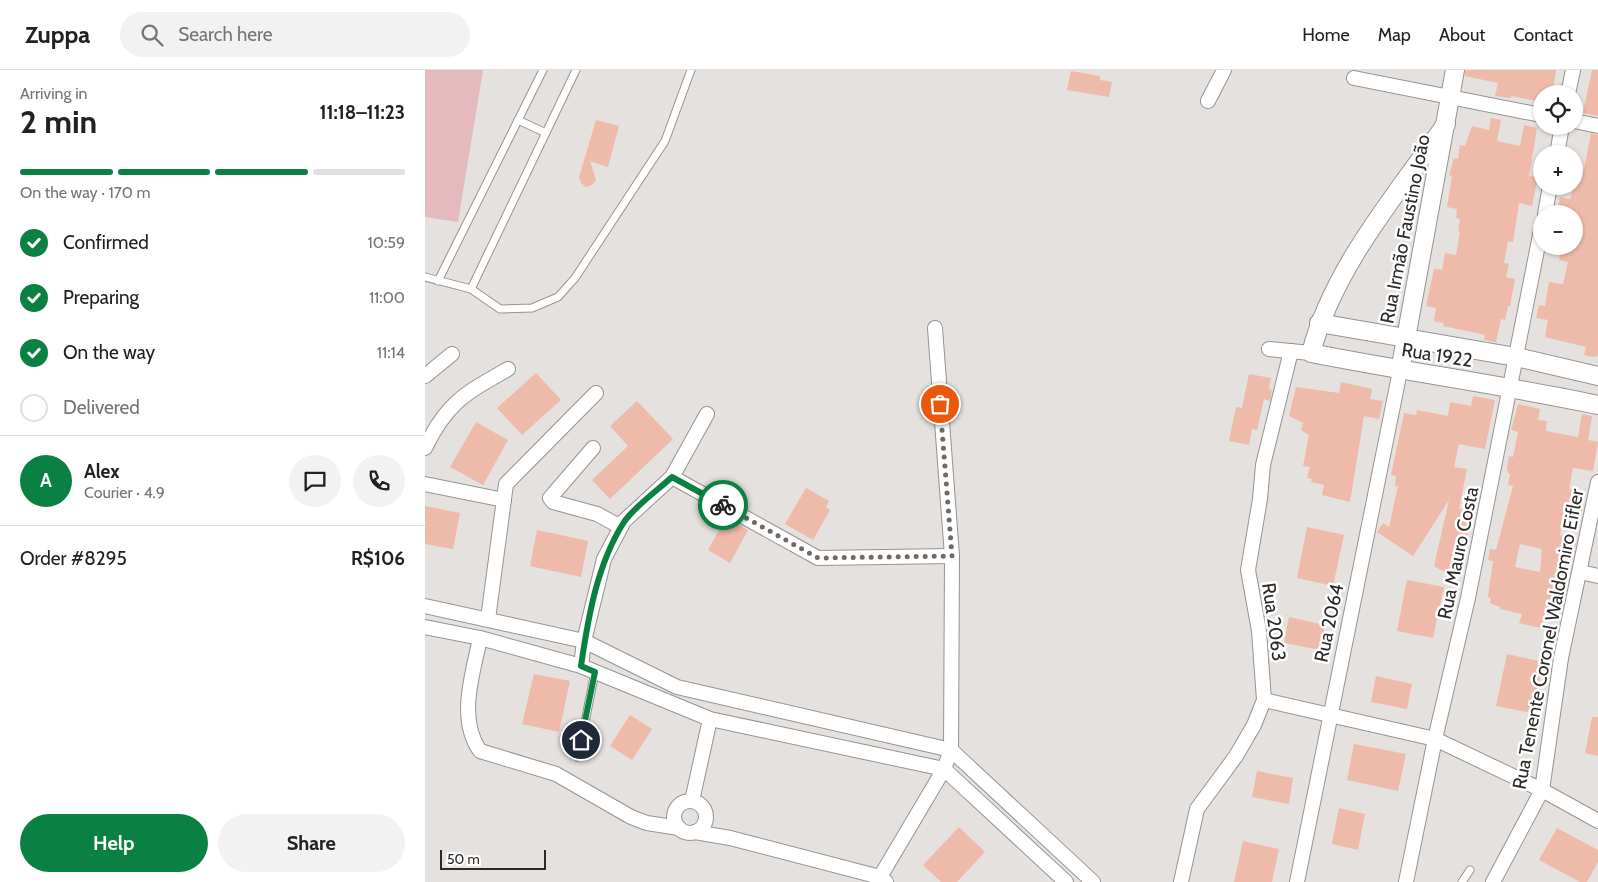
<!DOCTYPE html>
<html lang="en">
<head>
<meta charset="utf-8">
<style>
  body { margin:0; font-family:Cabin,sans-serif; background:#f2f2f2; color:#202124; height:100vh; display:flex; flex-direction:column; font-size:19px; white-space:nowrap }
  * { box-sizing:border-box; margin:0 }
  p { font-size:16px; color:#757577 }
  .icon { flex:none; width:28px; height:28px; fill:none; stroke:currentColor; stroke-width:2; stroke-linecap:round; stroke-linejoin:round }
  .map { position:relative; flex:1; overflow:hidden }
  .details { display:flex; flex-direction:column; background:#fff; width:425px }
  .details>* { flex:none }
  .fabs { position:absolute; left:1108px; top:15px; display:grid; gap:10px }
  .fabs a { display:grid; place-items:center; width:50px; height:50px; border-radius:50%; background:#fff; box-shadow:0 1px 4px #0004; font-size:25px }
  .scale { position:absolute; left:15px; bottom:12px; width:106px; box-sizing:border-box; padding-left:5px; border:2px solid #2c2a29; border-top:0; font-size:14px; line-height:18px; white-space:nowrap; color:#2c2a29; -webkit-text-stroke:4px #fff; paint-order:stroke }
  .pin { position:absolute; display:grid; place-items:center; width:42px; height:42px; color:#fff; margin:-21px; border:2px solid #fff; border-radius:50%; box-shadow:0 1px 5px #0007 }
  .courier { position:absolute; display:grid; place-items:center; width:50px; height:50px; margin:-25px; border:4px solid #0b8043; border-radius:50%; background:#fff; color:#222; box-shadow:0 1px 6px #0007 }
  .head em { font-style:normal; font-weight:700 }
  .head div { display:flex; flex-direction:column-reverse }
  .head { display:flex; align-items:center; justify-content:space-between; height:85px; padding:0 20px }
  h1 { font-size:32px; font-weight:700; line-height:38px }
  .bar { display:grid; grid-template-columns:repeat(4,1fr); gap:8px 5px; align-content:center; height:60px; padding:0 20px }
  .bar i { height:6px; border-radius:4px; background:#e0e0e0 }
  .bar .current { background:#0b8043 }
  .bar p { grid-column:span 4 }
  .line { display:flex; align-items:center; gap:12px; padding:0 20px; border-top:1px solid #e0e0e0 }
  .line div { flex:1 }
  .round { display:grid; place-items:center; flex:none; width:52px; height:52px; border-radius:26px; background:#f2f2f2 }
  ol { padding:0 20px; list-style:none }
  li { display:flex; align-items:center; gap:15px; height:55px }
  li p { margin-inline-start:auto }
  li .icon { padding:5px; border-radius:50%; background:#0b8043; color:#fff; stroke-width:4 }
  li:last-child { color:#757577 }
  li i { width:28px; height:28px; border:2px solid #e0e0e0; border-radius:50% }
  .action { display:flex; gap:10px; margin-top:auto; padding:10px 20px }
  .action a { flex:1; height:58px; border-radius:30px; background:#0b8043; color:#fff; font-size:20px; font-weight:700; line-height:58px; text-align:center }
  .action a+a { background:#f2f2f2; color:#202124 }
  header { display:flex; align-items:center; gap:30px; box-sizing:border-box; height:70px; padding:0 25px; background:#fff; border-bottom:1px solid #e0e0e0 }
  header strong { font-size:24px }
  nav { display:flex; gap:28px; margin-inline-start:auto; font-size:18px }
  .search { width:350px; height:45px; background:#f2f2f2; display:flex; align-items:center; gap:12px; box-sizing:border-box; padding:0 18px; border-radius:28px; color:#757577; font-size:19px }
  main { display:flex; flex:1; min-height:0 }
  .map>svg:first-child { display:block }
  .green { fill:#e4babe }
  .building { fill:#eebaa9; fill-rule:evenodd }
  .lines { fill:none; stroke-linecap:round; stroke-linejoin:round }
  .service-casing { stroke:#969390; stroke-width:9 }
  .minor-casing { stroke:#969390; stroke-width:16 }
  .tertiary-casing { stroke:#969390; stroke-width:20 }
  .service { stroke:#fff; stroke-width:7 }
  .minor { stroke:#fff; stroke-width:14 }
  .tertiary { stroke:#fff; stroke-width:18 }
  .done { stroke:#6d6a68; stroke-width:5; stroke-dasharray:0 9 }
  .route { stroke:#0b8043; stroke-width:6 }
  .labels { text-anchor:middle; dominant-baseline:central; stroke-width:5; stroke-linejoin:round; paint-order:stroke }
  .street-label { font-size:19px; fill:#2c2a29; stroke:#fff }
</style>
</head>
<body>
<header>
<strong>Zuppa</strong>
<div class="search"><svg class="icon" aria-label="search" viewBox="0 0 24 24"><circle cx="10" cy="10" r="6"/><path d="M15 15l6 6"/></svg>Search here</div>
<nav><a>Home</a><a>Map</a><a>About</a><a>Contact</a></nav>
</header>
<main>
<section class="details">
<div class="head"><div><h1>2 min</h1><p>Arriving in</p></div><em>11:18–11:23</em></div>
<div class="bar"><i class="current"></i><i class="current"></i><i class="current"></i><i></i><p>On the way · 170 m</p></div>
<ol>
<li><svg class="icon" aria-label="check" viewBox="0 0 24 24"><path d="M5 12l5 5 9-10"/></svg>Confirmed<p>10:59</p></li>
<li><svg class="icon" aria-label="check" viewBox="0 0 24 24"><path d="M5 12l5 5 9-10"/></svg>Preparing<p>11:00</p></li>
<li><svg class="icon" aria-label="check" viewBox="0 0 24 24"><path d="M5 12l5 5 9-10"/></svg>On the way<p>11:14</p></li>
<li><i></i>Delivered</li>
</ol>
<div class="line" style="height:90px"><b class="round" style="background:#0b8043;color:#fff">A</b><div><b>Alex</b><p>Courier · 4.9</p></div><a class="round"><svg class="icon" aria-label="chat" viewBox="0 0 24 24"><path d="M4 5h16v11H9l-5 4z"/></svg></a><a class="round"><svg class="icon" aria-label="phone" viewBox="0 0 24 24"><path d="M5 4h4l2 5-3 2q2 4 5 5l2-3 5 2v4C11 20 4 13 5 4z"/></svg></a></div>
<div class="line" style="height:65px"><div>Order #8295</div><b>R$106</b></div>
<div class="action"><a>Help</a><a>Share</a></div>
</section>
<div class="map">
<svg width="1173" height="812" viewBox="0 0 1173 812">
  <rect width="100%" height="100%" fill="#e5e1de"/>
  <path class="green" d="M0 0H58L33 152 0 147Z"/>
  <g class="building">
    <path d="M1040 0H1131L1127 24H1116V32L1086 26 1085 28 1070 26 1073 13 1040 6Z"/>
    <path d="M1167 0H1173V46L1158 43Z"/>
    <path d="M646 1 675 6V10L687 12 684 27 642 20Z"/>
    <path d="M1066 48 1076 50 1072 71 1095 76 1099 55 1112 58 1104 106 1113 107 1107 136 1094 133 1088 172 1083 171 1079 193 1084 194 1081 207 1090 209 1085 236H1083L1080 250 1076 249 1071 272 1059 270 1060 265 1018 256 1019 253 1009 251 1011 238 1001 236 1009 199 1017 200 1020 183 1031 185 1035 162 1033 161 1035 149 1031 148 1032 139 1022 137 1027 106 1024 105 1029 88 1033 89 1035 75 1040 76 1047 56 1064 60Z"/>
    <path d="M171 50 194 56 183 97 165 91 171 110 167 115 161 117 156 113 154 107Z"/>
    <path d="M1166 63 1173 65V286L1170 287 1159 285 1161 277 1120 267 1123 250 1111 248 1114 235 1120 236 1124 212 1138 214 1143 192 1134 190 1137 176H1149V144H1138L1139 139 1133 138 1135 127 1145 129 1149 116V97L1159 99Z"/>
    <path d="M111 303 136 330 97 365 72 338Z"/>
    <path d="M824 304 846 308 844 319 847 320 845 331 839 329 832 360 827 359 824 375 804 371 811 337 817 338Z"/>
    <path d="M916 312 947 319 945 329 958 331 954 349 939 346 925 432 897 425 899 415 886 412 887 409 882 408 885 397 878 396 884 365 876 360 878 353 864 346 871 317 914 323Z"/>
    <path d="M1048 326 1070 330 1060 379 1034 374 1029 397 1042 399 1034 439 1047 441 1041 473 1037 472 1032 493 1027 491 1023 504 1009 496 1024 430 988 486 952 462 958 453 964 457 973 416H970L971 406 966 405 979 343 991 345 992 340 1023 346 1025 332 1046 336Z"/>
    <path d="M212 331 248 369 185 429 167 410 203 376 185 356Z"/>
    <path d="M1093 334 1115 339 1113 350 1122 351 1121 361 1153 367 1157 344 1167 346 1163 370 1173 372 1168 401 1148 398 1144 419 1160 422 1156 443 1140 440 1135 465 1152 468 1149 483H1145L1139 511 1137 510 1132 537 1122 535 1116 558 1094 553 1097 544 1075 539V537L1065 533 1066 528 1063 527 1068 491 1063 490 1065 479 1071 480 1088 416 1083 415 1085 404 1083 403 1082 398 1084 386 1088 387 1093 362 1086 360ZM1095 474 1117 479 1115 502 1090 497Z"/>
    <path d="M51 352 83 370 58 415 25 397Z"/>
    <path d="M381 418 404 431 401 437 405 440 388 470 360 454Z"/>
    <path d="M0 436 35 443 28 479 0 474Z"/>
    <path d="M301 448 323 460 305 493 283 480Z"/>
    <path d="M882 457 919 465 908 516 872 508Z"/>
    <path d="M112 460 163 471 156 507 105 496Z"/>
    <path d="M982 510 1019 517 1008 568 972 561Z"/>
    <path d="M864 547 900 555 895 580 859 573Z"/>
    <path d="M1082 584 1118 592 1108 643 1071 636Z"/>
    <path d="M109 604 145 611 134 662 97 654Z"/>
    <path d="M951 606 987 614 982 639 946 632Z"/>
    <path d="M205 645 227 659 207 690 185 676Z"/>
    <path d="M1167 647H1173V686L1160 683Z"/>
    <path d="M929 674 981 684 973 721 922 710Z"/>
    <path d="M832 701 868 708 864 734 827 727Z"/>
    <path d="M914 738 940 744 933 780 907 774Z"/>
    <path d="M534 757 560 782 532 812H516L498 795Z"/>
    <path d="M1132 758 1173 780V792L1162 812H1155L1114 790Z"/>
    <path d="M818 771 854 779 847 812H809Z"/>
  </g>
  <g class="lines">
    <defs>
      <g id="service">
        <path d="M93 50 121 63"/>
        <path d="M0 207 46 219 75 239 107 238 133 227 150 208 240 71 266 0"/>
        <path d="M13 211 118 0"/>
        <path d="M46 219 151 0"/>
        <path d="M153 687 170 602"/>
        <path d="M1037 812 1045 800"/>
      </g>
      <g id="minor">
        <path d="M929 8 1116 45"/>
        <path d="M1143 24 1148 0"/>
        <path d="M783 31 799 0"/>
        <path d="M1149 51 1173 56"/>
        <path d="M1132 84 1137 56"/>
        <path d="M1120 144 1125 116"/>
        <path d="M844 279 886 283"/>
        <path d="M0 306 27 284"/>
        <path d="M0 378C22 332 41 323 83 299"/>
        <path d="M168 378 125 428 128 432 172 444 196 457"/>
        <path d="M247 407 393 488 527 486"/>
        <path d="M0 414 79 430"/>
        <path d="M1155 502 1173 506"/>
        <path d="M0 536 159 571 252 617 526 680 668 812"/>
        <path d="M63 549 81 414 171 323"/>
        <path d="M0 557 55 568 156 596 285 649 519 699 641 812"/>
        <path d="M55 568C48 604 32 648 55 681L131 704 206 747 222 753 254 758"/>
        <path d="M156 596 159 571 179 489 199 451 247 407 282 344"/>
        <path d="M839 630 1010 669 1117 720 1173 751"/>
        <path d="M267 731 285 649"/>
        <circle cx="265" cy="747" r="16"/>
        <path d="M270 762 305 768 455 807 461 812"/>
        <path d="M455 807 519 699 526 680 527 486 510 258"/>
        <path d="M756 812 772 739 811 686 829 655 839 630 834 561 823 500 835 429 838 395 866 281"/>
        <path d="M872 812 975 301"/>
        <path d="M981 812 1010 669 1043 528 1116 160"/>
        <path d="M1068 812 1117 720 1136 588 1173 412"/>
      </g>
      <g id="tertiary">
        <path d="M1021 54C971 125 908 198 886 283 982 302 1078 315 1173 335"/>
        <path d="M894 253 1091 287 1173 306"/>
        <path d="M975 301 1030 0"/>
      </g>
    </defs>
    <use href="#service" class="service-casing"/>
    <use href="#minor" class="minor-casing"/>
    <use href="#tertiary" class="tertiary-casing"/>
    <use href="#service" class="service"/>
    <use href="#minor" class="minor"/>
    <use href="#tertiary" class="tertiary"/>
  </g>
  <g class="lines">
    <path class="done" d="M298 435 393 488 527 486 515 334"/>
    <path class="route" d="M156 670 170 602 156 596C163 548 172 494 199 452 209 437 233 420 247 407L298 435"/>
  </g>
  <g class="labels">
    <g class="street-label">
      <text transform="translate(980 159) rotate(-79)">Rua Irmão Faustino João</text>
      <text transform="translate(1012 285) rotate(9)">Rua 1922</text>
      <text transform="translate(1033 483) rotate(-78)">Rua Mauro Costa</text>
      <text transform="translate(849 552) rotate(82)">Rua 2063</text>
      <text transform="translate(904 553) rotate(-78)">Rua 2064</text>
      <text transform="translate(1123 569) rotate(-79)">Rua Tenente Coronel Waldomiro Eifler</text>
    </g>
  </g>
</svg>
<div class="fabs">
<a><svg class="icon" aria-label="locate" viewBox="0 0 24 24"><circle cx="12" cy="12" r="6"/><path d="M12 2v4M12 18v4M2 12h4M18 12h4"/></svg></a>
<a>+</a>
<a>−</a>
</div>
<div class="scale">50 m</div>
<div class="pin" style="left:515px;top:334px;background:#ea580c"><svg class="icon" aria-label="bag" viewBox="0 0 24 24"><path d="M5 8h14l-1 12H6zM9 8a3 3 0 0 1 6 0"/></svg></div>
<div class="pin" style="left:156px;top:670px;background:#1f2937"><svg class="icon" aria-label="home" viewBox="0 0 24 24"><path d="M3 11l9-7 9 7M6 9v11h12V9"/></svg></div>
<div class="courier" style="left:298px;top:435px"><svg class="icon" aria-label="bike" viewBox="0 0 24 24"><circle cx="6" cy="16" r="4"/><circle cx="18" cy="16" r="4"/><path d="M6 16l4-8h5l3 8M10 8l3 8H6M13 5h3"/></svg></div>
</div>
</main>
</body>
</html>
